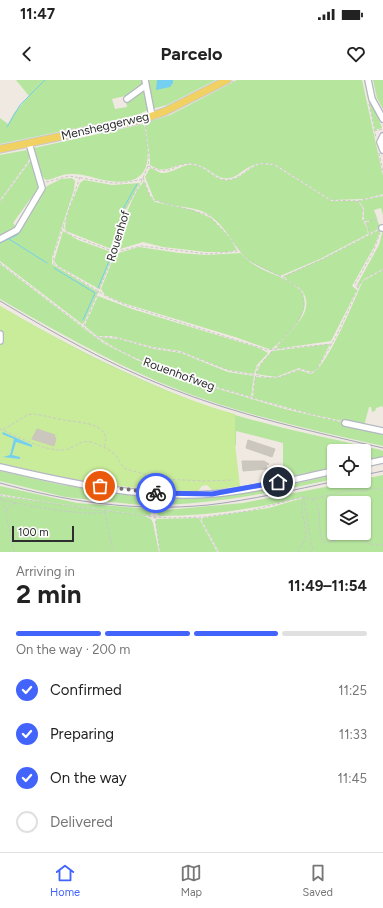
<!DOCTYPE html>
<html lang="en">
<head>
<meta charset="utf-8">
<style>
  body { margin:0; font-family:Figtree,sans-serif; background:#f6f6f6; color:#222; height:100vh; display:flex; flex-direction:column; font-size:15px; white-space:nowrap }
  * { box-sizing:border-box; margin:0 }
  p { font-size:13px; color:#767676 }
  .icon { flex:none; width:22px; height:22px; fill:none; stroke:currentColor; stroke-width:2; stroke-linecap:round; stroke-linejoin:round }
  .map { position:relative; height:472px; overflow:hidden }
  .sheet { display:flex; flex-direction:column; background:#fff; flex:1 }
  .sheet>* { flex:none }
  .controls { position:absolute; left:327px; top:364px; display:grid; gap:8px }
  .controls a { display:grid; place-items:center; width:44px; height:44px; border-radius:4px; background:#fff; box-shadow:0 1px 3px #0004; font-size:20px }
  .scale { position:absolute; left:12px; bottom:10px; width:62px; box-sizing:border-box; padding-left:4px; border:2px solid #2e2e2e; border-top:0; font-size:11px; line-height:14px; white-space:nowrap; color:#2e2e2e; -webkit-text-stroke:3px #fff; paint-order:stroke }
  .pin { position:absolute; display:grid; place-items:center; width:34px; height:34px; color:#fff; margin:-17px; border:2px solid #fff; border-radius:50%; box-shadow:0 1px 4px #0007 }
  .courier { position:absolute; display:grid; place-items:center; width:40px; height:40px; margin:-20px; border:3px solid #4264fb; border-radius:50%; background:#fff; color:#222; box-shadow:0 1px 5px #0007 }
  .overview em { font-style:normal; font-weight:700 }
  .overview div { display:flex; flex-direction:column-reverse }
  .overview { display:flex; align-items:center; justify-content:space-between; height:68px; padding:0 16px }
  h1 { font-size:26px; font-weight:700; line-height:30px }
  .bar { display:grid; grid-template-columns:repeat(4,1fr); gap:6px 4px; align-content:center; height:48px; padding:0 16px }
  .bar i { height:5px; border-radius:3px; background:#e0e0e0 }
  .bar .current { background:#4264fb }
  .bar p { grid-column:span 4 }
  ol { padding:0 16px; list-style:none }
  li { display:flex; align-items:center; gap:12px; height:44px }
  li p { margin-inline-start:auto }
  li .icon { padding:4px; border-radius:50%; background:#4264fb; color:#fff; stroke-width:4 }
  li:last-child { color:#767676 }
  li i { width:22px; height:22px; border:2px solid #e0e0e0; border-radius:50% }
  .status { display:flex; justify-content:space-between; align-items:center; height:28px; padding:0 20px; background:#fff; direction:ltr }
  .status svg { height:11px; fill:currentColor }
  header { display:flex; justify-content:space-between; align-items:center; height:52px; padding:0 16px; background:#fff; font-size:18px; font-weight:700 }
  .dock { display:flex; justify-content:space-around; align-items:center; height:56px; border-top:1px solid #e0e0e0; background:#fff; font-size:11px; color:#767676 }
  .dock a { display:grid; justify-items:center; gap:2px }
  .dock .current { color:#4264fb }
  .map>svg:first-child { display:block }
  .green { fill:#b6e59e; fill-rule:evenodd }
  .pitch { fill:#c9ec9a }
  .water { fill:#75cff0 }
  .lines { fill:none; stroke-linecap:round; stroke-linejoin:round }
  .stream { stroke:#75cff0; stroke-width:1 }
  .building { fill:#cbc7bf; stroke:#cbc5ba }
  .minor-casing { stroke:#b4b7c1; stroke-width:8 }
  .major-casing { stroke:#c9c9c9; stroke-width:9 }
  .path { stroke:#c9c9c9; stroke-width:1; stroke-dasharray:3 2; stroke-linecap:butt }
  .minor { stroke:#fff; stroke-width:5.5 }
  .major { stroke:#f2d163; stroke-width:7 }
  .rail { stroke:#a3a6b8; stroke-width:1 }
  .done { stroke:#726f6d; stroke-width:4; stroke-dasharray:0 7.2 }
  .route { stroke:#4264fb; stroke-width:5 }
  .labels { text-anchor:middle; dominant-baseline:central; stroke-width:3.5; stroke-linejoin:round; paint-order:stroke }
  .street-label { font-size:12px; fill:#2e2e2e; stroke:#fff }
</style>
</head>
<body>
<div class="status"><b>11:47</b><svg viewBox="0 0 49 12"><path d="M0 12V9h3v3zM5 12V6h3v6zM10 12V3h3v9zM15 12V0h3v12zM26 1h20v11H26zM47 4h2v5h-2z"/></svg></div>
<header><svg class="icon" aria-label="back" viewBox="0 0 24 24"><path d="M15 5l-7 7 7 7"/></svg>Parcelo<svg class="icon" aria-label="heart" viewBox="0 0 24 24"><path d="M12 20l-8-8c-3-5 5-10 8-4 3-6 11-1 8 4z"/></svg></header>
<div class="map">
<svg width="383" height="472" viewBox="0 0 383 472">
  <rect width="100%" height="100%" fill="#efe9e1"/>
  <g class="green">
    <path d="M16 0H143L144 5 126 18 125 16 112 19 115 29 127 27 126 21 141 10H145L148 30 135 36 0 64V38L8 44 14 33 29 16Z"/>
    <path d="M146 0H216L167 25 152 29Z"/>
    <path d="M237 0H362L383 96V114L364 119 331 120 276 85C265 82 255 83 246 89 240 92 237 97 230 98 216 101 208 85 194 84 175 81 168 97 150 85V79L145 43 170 35Z"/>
    <path d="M364 0 382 48 375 50Z"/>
    <path d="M373 0H383V29L377 18Z"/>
    <path d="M144 44C150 76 155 107 109 101 96 99 83 93 70 94 61 94 54 99 46 100 40 95 33 76 34 68Z"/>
    <path d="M27 70 30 77 29 80 0 120V75Z"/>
    <path d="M31 80 40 107 34 119 31 118 13 143 16 147 0 157V122Z"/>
    <path d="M262 84 274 85 331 121H358L363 129 362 139 367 148 368 154 320 179 280 196C269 191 255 186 245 177 233 164 225 146 209 135 193 124 170 129 154 119L145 97 150 88C154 89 158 92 161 93 173 94 182 83 194 85 208 87 215 102 229 100 242 99 249 86 262 84Z"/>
    <path d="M72 98 75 101 74 110 52 177V184L98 212 84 243 82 244 0 181V161L18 151 47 106 61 99Z"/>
    <path d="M84 100 112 105 140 103 125 131 114 170 66 151C62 140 76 114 80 103Z"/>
    <path d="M144 101 150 116 155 122 193 130 211 138 230 158 237 170 228 172H206L163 167 143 162 120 169 118 164C125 140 128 122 144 101Z"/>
    <path d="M383 116V135L381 128 374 130 377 138 375 139H377L380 148 369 154 366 143 370 141H364V129L359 121Z"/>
    <path d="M381 149 374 167 352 206 357 210 331 261 276 269C284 253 317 235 303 212 298 205 288 203 284 196L325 178Z"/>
    <path d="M383 150V189L364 199 358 207 357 205 379 165Z"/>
    <path d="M63 151 78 160 114 173 99 209 58 186 54 181Z"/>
    <path d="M139 167 179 173 207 175 241 173C256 193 284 193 301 211 315 233 286 256 272 269H269L235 257 123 223 105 215 101 209 115 174Z"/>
    <path d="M0 184 103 263 137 280 189 300 285 329 383 352V366C307 349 230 332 159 302 103 278 52 249 0 219Z"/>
    <path d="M383 190V328L382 326 376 328 375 331 372 332 371 327H369L364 346 311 334 253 318 255 297 277 298 299 290 311 294C327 288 353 223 361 205L363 201Z"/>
    <path d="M98 216 132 229 259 268 268 273 257 285 254 294 228 290 180 271 153 267 112 256H97L86 247 85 245Z"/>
    <path d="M0 226C63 263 128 296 196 322 256 344 319 356 381 370L383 371V377L364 381V371H334V387L283 398V363L236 351V366L0 264Z"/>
    <path d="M98 257 119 259 154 269 181 273 228 292 254 296 251 317C204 303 138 285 98 257Z"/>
    <path d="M330 264 317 289 312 292 299 288 276 297 256 294 260 285 272 271Z"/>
    <path d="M0 391 62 405 136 415 143 420 140 425 65 417 0 401Z"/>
    <path d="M334 395V399C275 412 216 424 156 425L157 417C218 421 275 408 334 395Z"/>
    <path d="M383 395V472H219L202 441V438L269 428 303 418V417C255 429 208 436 159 436L155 431 243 423 356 401H364V399ZM334 423H364V453H334Z"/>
    <path d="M0 406 77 423 152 429 150 436 46 422 0 414Z"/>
    <path d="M0 416 142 435 151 439 153 443 159 472H0Z"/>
    <path d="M199 438 217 472H160L156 445V439Z"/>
  </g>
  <path class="pitch" d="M0 226C59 261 119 293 183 317 200 323 218 330 235 334V364L240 406 212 410 207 405 202 406 198 411C131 411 65 399 0 383Z"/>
  <g class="water">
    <path d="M157 0H173V3L170 7 156 10Z"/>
    <path d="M3 352 32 365V367L16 362 12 375 20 377V379L3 377 10 375 14 359 2 354Z"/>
  </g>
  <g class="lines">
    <g class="stream">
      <path d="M7 47 20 25 45 0"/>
      <path d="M9 159 47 183"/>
      <path d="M0 163 17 155 21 151"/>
      <path d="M114 168 124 127 137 104"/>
      <path d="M54 188 95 213 83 240"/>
      <path d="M98 208 112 174"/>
    </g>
  </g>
  <g class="building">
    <path d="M37 349 55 355 54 357 56 358 54 366 32 359Z"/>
    <path d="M248 360 275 369 272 377 246 368Z"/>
    <path d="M242 381H264L269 384 266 385 267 389 243 391Z"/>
  </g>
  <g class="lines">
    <defs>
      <g id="minor">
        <path d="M145 0 152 36"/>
        <path d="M368 0 372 19 383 39"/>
        <path d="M127 19 145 6"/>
        <path d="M383 56 380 62 383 70"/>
        <path d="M382 148H383"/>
        <path d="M0 159 17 150 42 108 29 63"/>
        <path d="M0 254V261"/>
        <path d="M345 343 383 351"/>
        <path d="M364 384 383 380"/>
        <path d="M0 387C68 403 141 419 211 414 252 411 294 399 334 391"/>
      </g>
      <path id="major" d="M0 69 144 39 166 31 227 0"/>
    </defs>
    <use href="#minor" class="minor-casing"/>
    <use href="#major" class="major-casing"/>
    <g class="path">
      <path d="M231 2 236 0"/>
      <path d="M369 24 376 58"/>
      <path d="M374 51 383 49"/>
      <path d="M379 73 383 92"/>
      <path d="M148 86C174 98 172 82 192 84 208 86 215 100 227 100 246 99 249 78 275 85L330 120 358 121 363 130V140L368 147 369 154"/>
      <path d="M80 97 53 176 54 184 57 186 106 216 126 225 267 270 332 264"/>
      <path d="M143 98 150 115 154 120 208 135 223 150 248 180 282 197 299 208 303 214 304 227 298 242 257 288 252 318"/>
      <path d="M46 102 69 96 112 103H122L143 99"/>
      <path d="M0 121 29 81"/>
      <path d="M358 121 383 115"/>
      <path d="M365 143 379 138"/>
      <path d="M63 147 68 154 115 172 141 166 208 174 239 171"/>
      <path d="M0 183 103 262 131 276 189 299 279 326 341 342"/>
      <path d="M283 197 323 179 378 150"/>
      <path d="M358 208 355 204 373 172 380 153"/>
      <path d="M84 246 115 172 126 128 139 107 148 86 149 79 145 45"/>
      <path d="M97 257H113L154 268 180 272 231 291 270 298 280 297 300 289 312 293 317 289 338 253 360 204 368 197 383 190"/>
      <path d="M0 349C16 356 47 372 64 370 74 369 78 360 90 362 98 364 112 370 117 377 120 382 121 386 126 389L162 399 206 401 233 400"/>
      <path d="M3 350 27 335 33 334C43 335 53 338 64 340 79 343 114 342 104 368"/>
      <path d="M0 415 48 423 154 437 172 438 204 437 249 431 303 417 313 419 346 411H366L375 408 383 410"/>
      <path d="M0 418C13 425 93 437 105 432"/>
      <path d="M304 418 311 462 313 469 311 472"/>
      <path d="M313 419C324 432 316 446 323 462H332L341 458H359L370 464 383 465"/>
      <path d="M3 420 14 472"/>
      <path d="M154 424V419"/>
      <path d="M7 431 10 425 16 423"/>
      <path d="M154 431 160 472"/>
      <path d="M105 432 113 472"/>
      <path d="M200 438 218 472"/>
      <path d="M298 472C316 448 296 438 303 418"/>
    </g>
    <use href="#minor" class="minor"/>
    <use href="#major" class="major"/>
    <g class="rail">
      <path d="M0 221C54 253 108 284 167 307 237 335 310 351 383 368"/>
      <path d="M364 395 383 391"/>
      <path d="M0 403C68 422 137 432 208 425 251 420 294 410 336 401"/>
    </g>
  </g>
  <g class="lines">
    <path class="done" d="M100 406 156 413"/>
    <path class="route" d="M156 413 212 414 278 402"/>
  </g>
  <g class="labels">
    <g class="street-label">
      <text transform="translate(105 46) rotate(-13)">Mensheggerweg</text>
      <text transform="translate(118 156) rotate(-73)">Rouenhof</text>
      <text transform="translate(179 294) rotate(20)">Rouenhofweg</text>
    </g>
  </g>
</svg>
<div class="controls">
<a><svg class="icon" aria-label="locate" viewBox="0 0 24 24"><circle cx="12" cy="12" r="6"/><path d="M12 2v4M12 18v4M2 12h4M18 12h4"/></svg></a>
<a><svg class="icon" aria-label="layers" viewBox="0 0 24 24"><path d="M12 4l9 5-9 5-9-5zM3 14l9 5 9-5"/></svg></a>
</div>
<div class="scale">100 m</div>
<div class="pin" style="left:100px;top:406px;background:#ea580c"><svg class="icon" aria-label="bag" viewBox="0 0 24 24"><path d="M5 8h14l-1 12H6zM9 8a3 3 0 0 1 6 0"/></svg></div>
<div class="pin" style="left:278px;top:402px;background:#1f2937"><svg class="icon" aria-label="home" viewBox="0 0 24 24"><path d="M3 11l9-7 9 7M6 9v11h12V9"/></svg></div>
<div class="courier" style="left:156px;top:413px"><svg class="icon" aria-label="bike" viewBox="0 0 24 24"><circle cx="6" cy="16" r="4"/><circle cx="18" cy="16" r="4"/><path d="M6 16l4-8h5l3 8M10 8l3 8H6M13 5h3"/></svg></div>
</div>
<section class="sheet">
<div class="overview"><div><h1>2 min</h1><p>Arriving in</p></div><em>11:49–11:54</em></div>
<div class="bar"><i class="current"></i><i class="current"></i><i class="current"></i><i></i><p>On the way · 200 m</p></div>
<ol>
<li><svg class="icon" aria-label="check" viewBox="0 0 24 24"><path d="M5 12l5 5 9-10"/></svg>Confirmed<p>11:25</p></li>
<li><svg class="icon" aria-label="check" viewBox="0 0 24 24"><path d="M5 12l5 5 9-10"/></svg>Preparing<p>11:33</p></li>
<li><svg class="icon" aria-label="check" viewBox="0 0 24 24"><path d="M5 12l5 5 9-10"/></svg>On the way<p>11:45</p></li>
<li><i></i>Delivered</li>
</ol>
</section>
<nav class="dock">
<a class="current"><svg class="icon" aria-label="home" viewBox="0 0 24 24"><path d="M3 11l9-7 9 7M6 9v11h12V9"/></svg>Home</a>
<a><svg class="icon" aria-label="map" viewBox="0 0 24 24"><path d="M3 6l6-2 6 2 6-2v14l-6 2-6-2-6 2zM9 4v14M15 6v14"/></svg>Map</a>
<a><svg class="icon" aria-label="saved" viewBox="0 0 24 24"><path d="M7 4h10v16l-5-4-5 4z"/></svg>Saved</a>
</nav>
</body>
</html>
